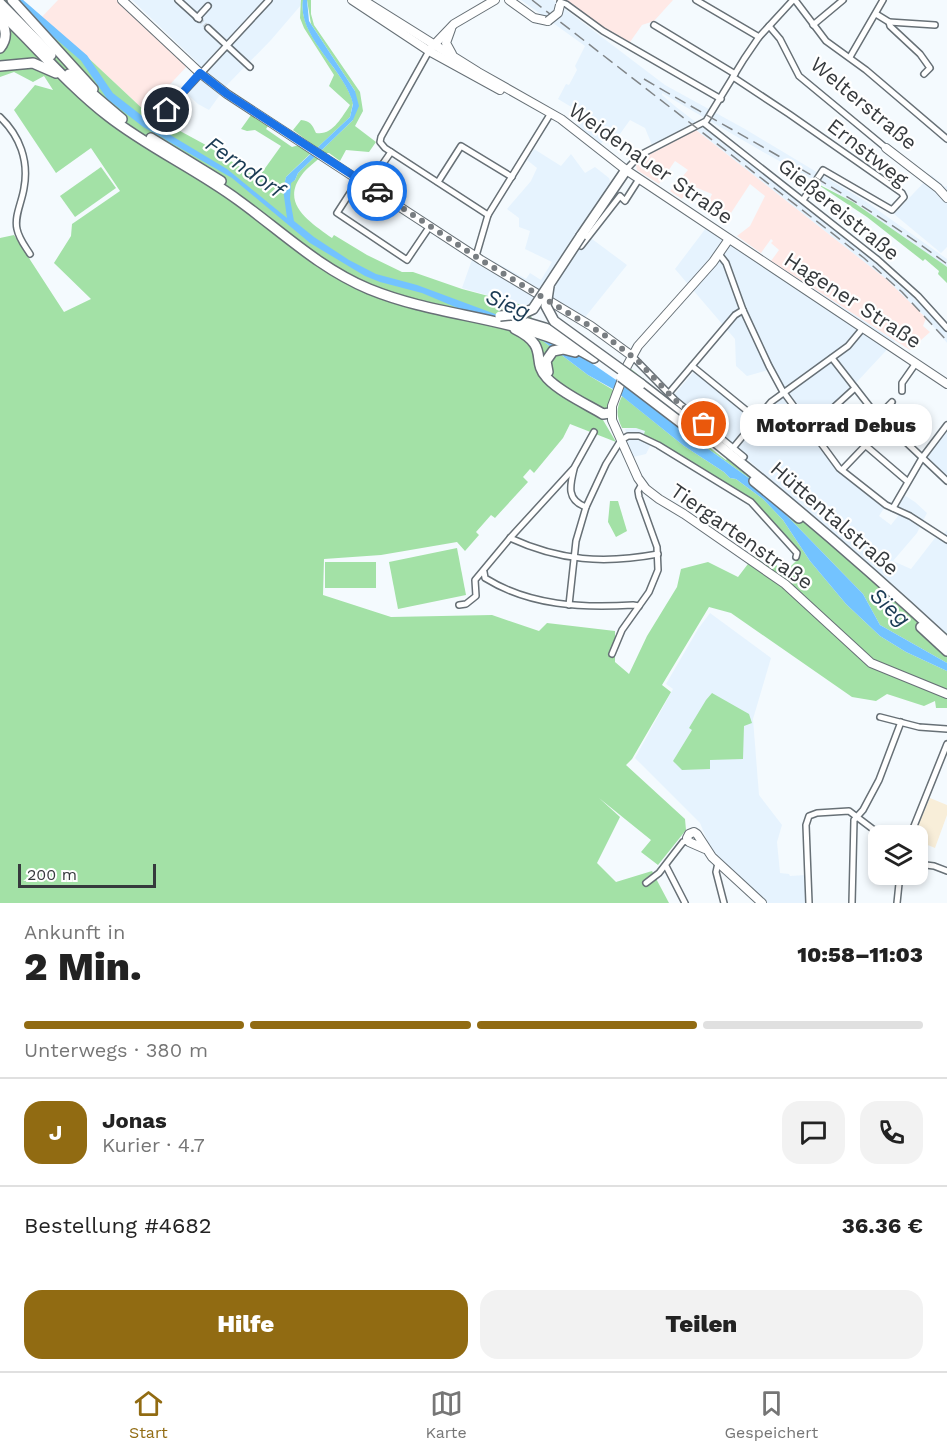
<!DOCTYPE html>
<html lang="de">
<head>
<meta charset="utf-8">
<style>
  body { margin:0; font-family:"Work Sans",sans-serif; background:#f2f2f2; color:#222; height:100vh; display:flex; flex-direction:column; font-size:22px; white-space:nowrap }
  * { box-sizing:border-box; margin:0 }
  p { font-size:20px; color:#767676 }
  .icon { flex:none; width:33px; height:33px; fill:none; stroke:currentColor; stroke-width:2; stroke-linecap:round; stroke-linejoin:round }
  .map { position:relative; height:903px; overflow:hidden }
  .sheet { display:flex; flex-direction:column; background:#fff; flex:1 }
  .sheet>* { flex:none }
  .tools { position:absolute; left:868px; top:825px; display:grid; gap:12px }
  .tools a { display:grid; place-items:center; width:60px; height:60px; border-radius:12px; background:#fff; box-shadow:0 3px 9px #0003; font-size:30px }
  .scale { position:absolute; left:18px; bottom:15px; width:138px; box-sizing:border-box; padding-left:6px; border:3px solid #363a3d; border-top:0; font-size:16px; line-height:21px; white-space:nowrap; color:#363a3d; -webkit-text-stroke:4px #fff; paint-order:stroke }
  .pin { position:absolute; display:grid; place-items:center; width:51px; height:51px; color:#fff; margin:-26px; border:3px solid #fff; border-radius:50%; box-shadow:0 2px 6px #0007 }
  .courier { position:absolute; display:grid; place-items:center; width:60px; height:60px; margin:-30px; border:4px solid #1a73e8; border-radius:50%; background:#fff; color:#222; box-shadow:0 2px 8px #0007 }
  .bubble { position:absolute; height:42px; border-radius:18px; background:#fff; box-shadow:0 3px 9px #0003; font-size:20px; font-weight:800; line-height:42px; text-align:center }
  .summary em { font-style:normal; font-weight:800 }
  .summary div { display:flex; flex-direction:column-reverse }
  .summary { display:flex; align-items:center; justify-content:space-between; height:102px; padding:0 24px }
  h1 { font-size:39px; font-weight:800; line-height:45px }
  .bar { display:grid; grid-template-columns:repeat(4,1fr); gap:9px 6px; align-content:center; height:72px; padding:0 24px }
  .bar i { height:8px; border-radius:4px; background:#e0e0e0 }
  .bar .current { background:#916b12 }
  .bar p { grid-column:span 4 }
  .line { display:flex; align-items:center; gap:15px; padding:0 24px; border-top:2px solid #e0e0e0 }
  .line div { flex:1 }
  .round { display:grid; place-items:center; flex:none; width:63px; height:63px; border-radius:18px; background:#f2f2f2 }
  .action { display:flex; gap:12px; margin-top:auto; padding:12px 24px }
  .action a { flex:1; height:69px; border-radius:18px; background:#916b12; color:#fff; font-size:24px; font-weight:800; line-height:69px; text-align:center }
  .action a+a { background:#f2f2f2; color:#222 }
  .menu { display:flex; justify-content:space-around; align-items:center; height:84px; border-top:2px solid #e0e0e0; background:#fff; font-size:16px; color:#767676 }
  .menu a { display:grid; justify-items:center; gap:3px }
  .menu .current { color:#916b12 }
  .map>svg:first-child { display:block }
  .built { fill:#e6f3fe }
  .industrial { fill:#ffe9e6 }
  .education { fill:#f8eed9 }
  .green { fill:#a3e1a6; fill-rule:evenodd }
  .water { fill:#73c3ff }
  .lines { fill:none; stroke-linecap:round; stroke-linejoin:round }
  .river { stroke:#73c3ff; stroke-width:8 }
  .street-tunnel { stroke:#ced4d7; stroke-width:5; stroke-dasharray:5 2.5; stroke-linecap:butt }
  .street-casing { stroke:#677076; stroke-width:8 }
  .secondary-casing { stroke:#677076; stroke-width:10 }
  .highway-casing { stroke:#677076; stroke-width:12 }
  .street { stroke:#fff; stroke-width:5 }
  .secondary { stroke:#fff; stroke-width:8 }
  .highway { stroke:#fff; stroke-width:9 }
  .rail { stroke:#808588; stroke-width:1.5; stroke-dasharray:12 6; stroke-linecap:butt }
  .secondary-bridge-casing { stroke:#677076; stroke-width:10; stroke-linecap:butt }
  .highway-bridge-casing { stroke:#677076; stroke-width:12; stroke-linecap:butt }
  .secondary-bridge { stroke:#fff; stroke-width:8 }
  .highway-bridge { stroke:#fff; stroke-width:9 }
  .done { stroke:#787d81; stroke-width:6; stroke-dasharray:0 10.8 }
  .route { stroke:#1a73e8; stroke-width:8 }
  .labels { text-anchor:middle; dominant-baseline:central; stroke-width:4.5; stroke-linejoin:round; paint-order:stroke }
  .street-label { font-size:21px; fill:#363a3d; stroke:#fff }
  .water-label { font-size:22px; font-style:italic; fill:#1a3b54; stroke:#fff }
</style>
</head>
<body>
<div class="map">
<svg width="947" height="903" viewBox="0 0 947 903">
  <rect width="100%" height="100%" fill="#f4fafe"/>
  <g class="built">
    <path d="M132 0H301V5L271 40 227 85 209 110 198 104 186 93 200 76 192 69 198 63Z"/>
    <path d="M521 0H553L665 85 745 129 865 201 947 259V267L853 202 765 153 662 93V95L676 107 852 242 932 315 947 333V343L926 318 886 279 690 125 652 145 645 128 630 120 617 138 609 133 600 145 577 125 583 114 558 99 566 84 569 85 577 70 575 66 585 46Z"/>
    <path d="M534 149 561 166 571 154 585 173 595 167 609 178 616 199 588 236 627 265 586 316 582 326 554 308 552 311 543 305 526 306 462 288 475 251 526 279 530 273 541 280 552 262 525 249 530 231 519 227V218L507 209 531 181 537 168 527 160Z"/>
    <path d="M931 175 945 187 947 186V247L941 253 894 214Z"/>
    <path d="M706 228 771 261 895 341 813 429 839 468 886 505 879 516 891 525 898 516 900 503 904 495 915 502 927 513 917 533 893 561 911 569 935 538 942 537 947 530V634L674 395 697 368 756 418 782 393 768 370 747 376 736 366 735 339 675 269Z"/>
    <path d="M947 426V481L922 458Z"/>
    <path d="M636 428 646 431 652 442 646 454 629 458 621 440 628 436 625 429Z"/>
    <path d="M710 613 771 658 753 719 759 795 782 825 777 842 780 873 789 874 790 876 806 875V903H766L712 852 700 823 635 758 673 689 666 684 698 629Z"/>
  </g>
  <g class="industrial">
    <path d="M58 0H118L188 65 148 108 147 113 82 52 41 18Z"/>
    <path d="M567 0H673L654 21 642 25 630 42 597 24Z"/>
    <path d="M696 130 886 279 926 318 923 326 930 332 920 341 918 340 910 350 771 261 779 250 771 243 773 241 771 239 761 253 737 236 750 226 765 196 750 184 729 216 709 201 712 194 690 185 682 199 670 191 688 170 675 161 659 184 637 170 636 165 643 158Z"/>
  </g>
  <path class="education" d="M930 798 947 805V815L935 848 918 841V836L914 835Z"/>
  <g class="green">
    <path d="M0 0H19L82 52 147 113 204 144 258 178 281 146 255 130 247 131 241 129 251 115 268 126 266 129 292 147 299 145 311 153 286 177 284 189 290 190 291 182 295 180 298 173 353 120 355 91 311 24 307 0H311V14L314 25 360 92 363 111 355 126 376 142 369 152 346 150 340 161 329 153H325C317 161 307 167 301 176 280 205 312 223 332 238L334 235 367 255 402 272H413L462 289 526 306 543 341 588 375 620 394 603 420 616 442 570 424 563 438 534 473 530 469 523 477 528 482 495 518 491 515 476 532 479 535 465 551 457 542 381 555 324 559 323 595 391 617 492 615 539 631 547 623 615 631V662L629 674 647 636 677 587 681 569 708 562 738 577 754 556 766 565 769 561 786 571 798 559 796 553 756 506 643 437 645 431 636 428H622C616 415 616 409 622 396L684 446 724 472 730 478 736 479 763 499 783 520 810 561 846 604 880 636 906 652 947 671V708H936L935 701 924 706 887 694 876 701 852 697 731 613 709 607 662 685 671 692 632 759 626 765 685 819 686 830 658 865 641 852 651 840 599 798 620 817 597 863 616 882 652 871 669 903H0V238L14 235 64 312 91 299 54 263 71 236 72 224 120 191 91 148 56 173 14 110 35 85 53 90 44 76 33 82 14 72 0 77Z"/>
    <path d="M301 0H303C297 36 345 70 353 103L350 117 317 148 293 130 301 120C310 121 312 124 316 133 332 136 342 117 350 105L329 86 334 75 304 28 300 18Z"/>
    <path d="M101 167 116 188 75 217 60 196Z"/>
    <path d="M814 182 853 202 943 264 947 267V283L938 274 939 271 925 259 923 261 867 217Z"/>
    <path d="M630 368 735 453 947 634V663L880 625 863 594 753 481 693 438 623 385ZM664 412 732 452 726 460Z"/>
    <path d="M610 501H618L627 531 616 537 608 522Z"/>
    <path d="M457 548 466 595 398 609 389 562Z"/>
    <rect x="325" y="562" width="51" height="26"/>
    <path d="M712 693 749 714 752 723 744 726 743 759 710 760V769L682 770 673 761 692 730 689 728 706 700Z"/>
  </g>
  <path class="water" d="M303 0H307L309 21 355 91 359 106 353 120 298 173 295 180 291 183 290 199 294 221 314 237 349 260 376 274 417 285 549 334 625 386 693 438 753 481 863 594 880 625 947 663V671L906 652 880 636 846 604 810 561 783 520 763 499 736 479 730 478 724 472 684 446 613 389 588 375 543 341 493 323 422 293 380 282 365 276 310 243 232 178 166 140 156 131 157 127 227 169 287 218 283 189 286 177 350 117 353 104C345 69 297 38 303 0Z"/>
  <g class="lines">
    <path class="river" d="M17 0 84 58 110 96 146 124 166 135"/>
    <path class="street-tunnel" d="M199 19 208 28"/>
    <defs>
      <g id="street">
        <path d="M178 0 199 19"/>
        <path d="M696 0 759 37"/>
        <path d="M795 0 826 41 866 70 947 139"/>
        <path d="M560 2 566 4 603 31 721 99"/>
        <path d="M876 14 889 22 890 26 920 54 930 68 924 74"/>
        <path d="M197 18 208 6"/>
        <path d="M889 22 935 25"/>
        <path d="M654 25 735 74"/>
        <path d="M813 25 843 0"/>
        <path d="M769 26 780 39 799 76 886 148"/>
        <path d="M208 28 250 67"/>
        <path d="M429 51 381 137 380 142 385 148 488 215"/>
        <path d="M850 57 883 0"/>
        <path d="M733 77 789 114 902 193 904 197 892 210 823 170 803 200"/>
        <path d="M0 117C20 136 29 161 24 188 22 202 14 216 17 229 19 239 25 246 30 254"/>
        <path d="M173 120 167 114V110L269 0"/>
        <path d="M704 123 878 260 918 296 947 328"/>
        <path d="M626 170 640 155 706 121 744 59 759 37 793 0"/>
        <path d="M359 179 337 213 407 260 430 226"/>
        <path d="M438 182 461 146 512 177"/>
        <path d="M368 185 391 152"/>
        <path d="M576 242 581 246 620 196 625 201 639 179"/>
        <path d="M719 254 726 263 743 310 769 366 782 390 839 468 886 505 910 516 947 540"/>
        <path d="M476 256 488 215 551 113"/>
        <path d="M632 356 675 400 744 457"/>
        <path d="M832 358 874 412 947 481"/>
        <path d="M692 366 757 419"/>
        <path d="M902 391V383L916 363"/>
        <path d="M669 393 735 315 743 310"/>
        <path d="M878 416 892 402"/>
        <path d="M810 429 855 388"/>
        <path d="M865 445 907 481"/>
        <path d="M733 448 771 402 848 346 863 328"/>
        <path d="M574 469C570 485 566 500 586 507"/>
        <path d="M842 470 886 424"/>
        <path d="M893 508 922 458 947 425"/>
        <path d="M510 538C560 561 604 564 658 554"/>
        <path d="M484 572 485 578C530 606 582 608 633 605L639 606"/>
        <path d="M459 605 466 604 476 596 475 580 510 538 574 468 594 432"/>
        <path d="M569 605 576 541 586 507 606 464 621 440 628 436H639L658 445 751 502 797 553 796 557"/>
        <path d="M612 654 622 630 649 592 658 570 657 547 639 497 638 491 642 484"/>
        <path d="M880 717 919 727 947 729"/>
        <path d="M910 836 947 744"/>
        <path d="M718 863 716 872 724 903"/>
        <path d="M918 864 934 866 947 871"/>
        <path d="M666 866 685 903"/>
        <path d="M646 883 659 873 683 842 687 841"/>
        <path d="M809 903 806 825 809 816 817 813 849 811 882 836"/>
        <path d="M852 903 854 820 863 810 879 780 901 722"/>
        <path d="M897 903 900 874"/>
      </g>
      <g id="secondary">
        <path d="M122 0 200 73 227 94 481 260 591 326 632 356"/>
        <path d="M352 0 429 51 500 90"/>
        <path d="M363 0 478 72 561 119 626 170 947 384"/>
        <path d="M509 0 534 18 548 21"/>
        <path d="M451 29 446 43 452 54"/>
        <path d="M432 47 454 24 495 0"/>
        <path d="M886 148 938 188 947 198"/>
        <path d="M729 239 713 262 638 346 627 366 612 406V420L638 478 646 489 659 499 684 514 785 584 871 663 947 694"/>
        <path d="M705 849 689 842 687 838 689 834 694 832 697 834 712 857 762 903"/>
      </g>
      <g id="highway">
        <path d="M12 0 93 89"/>
        <path d="M0 3 51 55"/>
        <path d="M0 12C36 46 68 85 108 116 149 148 196 169 238 200 281 231 319 268 369 289 445 320 521 315 594 358"/>
        <path d="M0 18C6 29 8 38 0 48"/>
        <path d="M0 66 33 63 56 73"/>
        <path d="M69 74 122 119"/>
        <path d="M151 138 221 181"/>
        <path d="M581 236 626 170"/>
        <path d="M508 317 545 328 577 341"/>
        <path d="M515 329C551 347 530 360 547 378 560 392 586 404 603 414L610 413"/>
        <path d="M548 372 546 361 553 351 563 349 575 352"/>
        <path d="M641 384C747 465 849 551 947 642"/>
        <path d="M754 481 799 518"/>
        <path d="M921 627 947 651"/>
      </g>
    </defs>
    <use href="#street" class="street-casing"/>
    <use href="#secondary" class="secondary-casing"/>
    <use href="#highway" class="highway-casing"/>
    <use href="#street" class="street"/>
    <use href="#secondary" class="secondary"/>
    <use href="#highway" class="highway"/>
    <g class="rail">
      <path d="M532 0 864 258 902 292 947 341"/>
      <path d="M644 79C746 139 852 193 947 264"/>
    </g>
    <defs>
      <path id="secondary-bridge" d="M548 21 558 13 560 5"/>
      <g id="highway-bridge">
        <path d="M549 286 546 306 554 321 641 384"/>
        <path d="M500 316 522 314 533 309 581 236"/>
        <path d="M621 377 701 438"/>
      </g>
    </defs>
    <use href="#secondary-bridge" class="secondary-bridge-casing"/>
    <use href="#highway-bridge" class="highway-bridge-casing"/>
    <use href="#secondary-bridge" class="secondary-bridge"/>
    <use href="#highway-bridge" class="highway-bridge"/>
  </g>
  <g class="lines">
    <path class="done" d="M377 191 481 260 603 334 638 361 675 400 704 424"/>
    <path class="route" d="M167 110 200 73 227 94 377 191"/>
  </g>
  <g class="labels">
    <g class="street-label">
      <text transform="translate(864 103) rotate(40)">Welterstraße</text>
      <text transform="translate(868 152) rotate(38)">Ernstweg</text>
      <text transform="translate(651 163) rotate(35)">Weidenauer Straße</text>
      <text transform="translate(839 209) rotate(39)">Gießereistraße</text>
      <text transform="translate(853 300) rotate(33)">Hagener Straße</text>
      <text transform="translate(835 518) rotate(41)">Hüttentalstraße</text>
      <text transform="translate(742 536) rotate(35)">Tiergartenstraße</text>
    </g>
    <g class="water-label">
      <text transform="translate(245 167) rotate(35)">Ferndorf</text>
      <text transform="translate(508 304) rotate(23)">Sieg</text>
      <text transform="translate(890 607) rotate(43)">Sieg</text>
    </g>
  </g>
</svg>
<div class="tools">
<a><svg class="icon" aria-label="layers" viewBox="0 0 24 24"><path d="M12 4l9 5-9 5-9-5zM3 14l9 5 9-5"/></svg></a>
</div>
<div class="scale">200 m</div>
<div class="pin" style="left:704px;top:424px;background:#ea580c"><svg class="icon" aria-label="bag" viewBox="0 0 24 24"><path d="M5 8h14l-1 12H6zM9 8a3 3 0 0 1 6 0"/></svg></div>
<div class="pin" style="left:167px;top:110px;background:#1f2937"><svg class="icon" aria-label="home" viewBox="0 0 24 24"><path d="M3 11l9-7 9 7M6 9v11h12V9"/></svg></div>
<div class="courier" style="left:377px;top:191px"><svg class="icon" aria-label="car" viewBox="0 0 24 24"><path d="M5 17H2v-5l4-1 3-4h7l3 4 3 1v5h-3M9 17h6M6 11h13"/><circle cx="7" cy="17" r="2"/><circle cx="17" cy="17" r="2"/></svg></div>
<div class="bubble" style="left:740px;top:404px;width:192px">Motorrad Debus</div>
</div>
<section class="sheet">
<div class="summary"><div><h1>2 Min.</h1><p>Ankunft in</p></div><em>10:58–11:03</em></div>
<div class="bar"><i class="current"></i><i class="current"></i><i class="current"></i><i></i><p>Unterwegs · 380 m</p></div>
<div class="line" style="height:108px"><b class="round" style="background:#916b12;color:#fff">J</b><div><b>Jonas</b><p>Kurier · 4.7</p></div><a class="round"><svg class="icon" aria-label="chat" viewBox="0 0 24 24"><path d="M4 5h16v11H9l-5 4z"/></svg></a><a class="round"><svg class="icon" aria-label="phone" viewBox="0 0 24 24"><path d="M5 4h4l2 5-3 2q2 4 5 5l2-3 5 2v4C11 20 4 13 5 4z"/></svg></a></div>
<div class="line" style="height:78px"><div>Bestellung #4682</div><b>36.36 €</b></div>
<div class="action"><a>Hilfe</a><a>Teilen</a></div>
</section>
<nav class="menu">
<a class="current"><svg class="icon" aria-label="home" viewBox="0 0 24 24"><path d="M3 11l9-7 9 7M6 9v11h12V9"/></svg>Start</a>
<a><svg class="icon" aria-label="map" viewBox="0 0 24 24"><path d="M3 6l6-2 6 2 6-2v14l-6 2-6-2-6 2zM9 4v14M15 6v14"/></svg>Karte</a>
<a><svg class="icon" aria-label="saved" viewBox="0 0 24 24"><path d="M7 4h10v16l-5-4-5 4z"/></svg>Gespeichert</a>
</nav>
</body>
</html>
